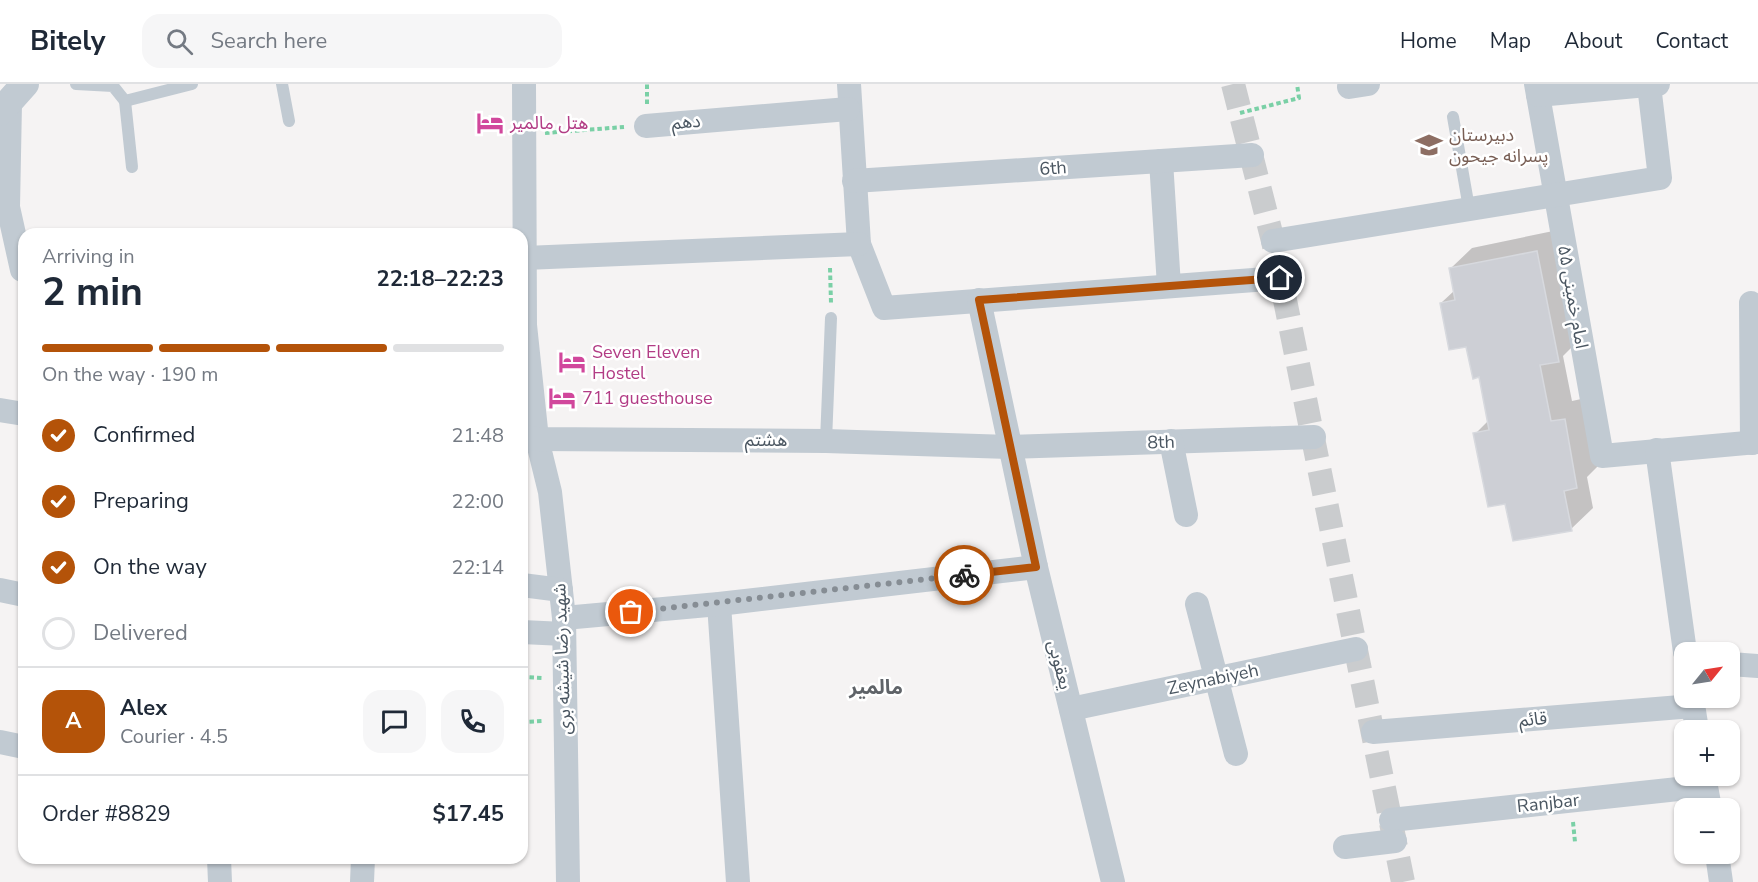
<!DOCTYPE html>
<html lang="en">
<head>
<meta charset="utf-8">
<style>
  body { margin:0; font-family:"Nunito Sans","Noto Sans Arabic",sans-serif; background:#f6f6f7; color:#1f2937; height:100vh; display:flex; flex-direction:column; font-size:22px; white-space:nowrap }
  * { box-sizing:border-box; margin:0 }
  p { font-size:20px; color:#747a83 }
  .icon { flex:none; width:33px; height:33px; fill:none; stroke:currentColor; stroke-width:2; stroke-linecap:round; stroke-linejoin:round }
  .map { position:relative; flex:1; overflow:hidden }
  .details { position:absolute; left:18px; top:144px; width:510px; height:636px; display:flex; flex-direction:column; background:#fff; border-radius:18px; box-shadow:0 2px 4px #0004 }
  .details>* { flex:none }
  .needle { width:39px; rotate:60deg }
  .tools { position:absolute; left:1674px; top:558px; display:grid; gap:12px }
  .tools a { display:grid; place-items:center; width:66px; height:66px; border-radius:12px; background:#fff; box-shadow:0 2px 4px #0004; font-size:30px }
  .pin { position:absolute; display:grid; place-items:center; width:51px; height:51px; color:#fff; margin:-26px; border:3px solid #fff; border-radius:50%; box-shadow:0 2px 6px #0007 }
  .courier { position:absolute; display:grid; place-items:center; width:60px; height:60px; margin:-30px; border:4px solid #b45309; border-radius:50%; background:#fff; color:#222; box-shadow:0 2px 8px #0007 }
  .overview em { font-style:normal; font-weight:700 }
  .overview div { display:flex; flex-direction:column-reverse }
  .overview { display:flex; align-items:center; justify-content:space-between; height:102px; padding:0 24px }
  h1 { font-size:39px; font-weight:700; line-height:45px }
  .bar { display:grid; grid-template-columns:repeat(4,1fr); gap:9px 6px; align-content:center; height:72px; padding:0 24px }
  .bar i { height:8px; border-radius:4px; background:#e0e1e3 }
  .bar .current { background:#b45309 }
  .bar p { grid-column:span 4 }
  .line { display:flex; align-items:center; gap:15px; padding:0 24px; border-top:2px solid #e0e1e3 }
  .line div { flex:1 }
  .round { display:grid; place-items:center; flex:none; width:63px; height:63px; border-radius:18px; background:#f6f6f7 }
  ol { padding:0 24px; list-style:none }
  li { display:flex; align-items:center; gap:18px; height:66px }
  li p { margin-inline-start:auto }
  li .icon { padding:6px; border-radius:50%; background:#b45309; color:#fff; stroke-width:4 }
  li:last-child { color:#747a83 }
  li i { width:33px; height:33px; border:3px solid #e0e1e3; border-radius:50% }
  header { display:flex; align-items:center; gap:36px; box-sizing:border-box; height:84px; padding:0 30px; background:#fff; border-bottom:2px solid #e0e1e3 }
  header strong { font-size:28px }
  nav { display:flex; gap:33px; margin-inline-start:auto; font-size:21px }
  .search { width:420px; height:54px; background:#f6f6f7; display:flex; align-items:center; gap:15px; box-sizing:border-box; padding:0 21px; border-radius:18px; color:#747a83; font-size:22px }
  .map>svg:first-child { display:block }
  .shadow { fill:#0003 }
  .building { fill:#cdcfd5; stroke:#d7d9de; stroke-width:1.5 }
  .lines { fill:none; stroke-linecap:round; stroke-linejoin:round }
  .minor-tunnel { stroke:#caccce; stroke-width:24; stroke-dasharray:24 12; stroke-linecap:butt }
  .path { stroke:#7ad0a6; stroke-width:4; stroke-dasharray:4.5 3; stroke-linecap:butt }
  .service { stroke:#c1cad2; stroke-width:12 }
  .minor { stroke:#c1cad2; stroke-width:24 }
  .tertiary { stroke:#c1cad2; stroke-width:28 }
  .done { stroke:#868d94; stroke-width:6; stroke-dasharray:0 10.8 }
  .route { stroke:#b45309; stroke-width:8 }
  .labels { text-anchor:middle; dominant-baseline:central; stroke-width:5; stroke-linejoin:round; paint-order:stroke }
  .street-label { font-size:18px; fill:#4a5661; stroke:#fff }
  .hotel-label { font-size:18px; fill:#b23c85; stroke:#fff; text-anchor:start }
  .education-label { font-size:18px; fill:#785e54; stroke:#fff; text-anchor:start }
  .neighbourhood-label { font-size:20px; font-weight:bold; fill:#5f6368; stroke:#fff }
</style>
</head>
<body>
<header>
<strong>Bitely</strong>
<div class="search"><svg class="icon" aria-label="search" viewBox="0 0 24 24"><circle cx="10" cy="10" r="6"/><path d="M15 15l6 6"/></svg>Search here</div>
<nav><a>Home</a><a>Map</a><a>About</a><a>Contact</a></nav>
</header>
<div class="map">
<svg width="1758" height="798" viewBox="0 0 1758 798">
  <rect width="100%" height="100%" fill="#f5f3f3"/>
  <path class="shadow" d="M1558 146 1580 255 1563 272 1572 317 1586 314 1598 382 1587 393 1593 424 1571 445 1506 418 1475 350 1489 336 1480 292 1467 261 1441 219 1455 206 1450 185 1472 164Z"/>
  <path class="building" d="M1537 167 1559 278 1540 281 1551 337 1565 335 1577 404 1564 407 1572 447 1513 457 1505 420 1488 423 1473 349 1489 346 1479 293 1473 295 1466 263 1449 266 1440 219 1455 216 1449 184Z"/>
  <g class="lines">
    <path class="minor-tunnel" d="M1233 0 1273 157 1403 798"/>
    <g class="path">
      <path d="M647 20V0"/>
      <path d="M1240 29 1299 14 1297 0"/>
      <path d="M545 49 624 43"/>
      <path d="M830 184 831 219"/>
      <path d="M522 593 543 594"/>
      <path d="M522 638 543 637"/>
      <path d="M1573 738 1575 758"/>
    </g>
    <g class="service">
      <path d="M76 0 113 2 125 17 192 0"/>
      <path d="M282 0 289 37"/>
      <path d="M125 17 132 83"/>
      <path d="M1453 33 1469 124"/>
      <path d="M826 357 831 234"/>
    </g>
    <g class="minor">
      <path d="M524 0 525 241 537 355 550 408 564 534 568 798"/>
      <path d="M849 0 859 160 884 224 1280 194"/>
      <path d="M1536 0 1602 372 1758 358"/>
      <path d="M1349 3 1368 0"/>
      <path d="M1538 11 1658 0"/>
      <path d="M10 19 8 123 22 186"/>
      <path d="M646 42 848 25"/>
      <path d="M1161 77 1169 202"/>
      <path d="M854 97 1252 71"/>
      <path d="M1273 157 1660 94 1649 1"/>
      <path d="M525 174 859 160"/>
      <path d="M979 216 1036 483 1113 798"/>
      <path d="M1751 219 1752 359"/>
      <path d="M0 326 24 330"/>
      <path d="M522 352 537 355 826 357 1009 363 1314 353"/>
      <path d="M1171 357 1186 431"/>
      <path d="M1657 366 1685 568"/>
      <path d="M522 501 561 506"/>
      <path d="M0 506 24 511"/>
      <path d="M719 520 738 798"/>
      <path d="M1197 520 1236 670"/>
      <path d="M564 534 719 520 1036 483"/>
      <path d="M522 548 564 550"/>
      <path d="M1730 580 1758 582"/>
      <path d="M1692 614 1697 646"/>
      <path d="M1071 625 1356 565"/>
      <path d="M1373 648 1693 622"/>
      <path d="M0 658 24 663"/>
      <path d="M1704 692 1710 724"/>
      <path d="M1391 736 1706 702"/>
      <path d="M1345 763 1395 757"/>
      <path d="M1717 770 1721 798"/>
      <path d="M219 774 220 798"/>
      <path d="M362 798 363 774"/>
    </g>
    <path class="tertiary" d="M0 28 25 0"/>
  </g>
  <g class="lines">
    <path class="done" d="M631 528 964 491"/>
    <path class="route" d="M964 491 1036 483 979 216 1280 194"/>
  </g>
  <defs>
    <symbol id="hotel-bare" viewBox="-9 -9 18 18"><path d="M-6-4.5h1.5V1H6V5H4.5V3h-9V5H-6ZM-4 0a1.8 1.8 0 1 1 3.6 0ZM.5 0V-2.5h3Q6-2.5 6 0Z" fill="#d1479c" stroke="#fff" stroke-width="2.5" paint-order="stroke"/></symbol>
    <symbol id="school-bare" viewBox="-9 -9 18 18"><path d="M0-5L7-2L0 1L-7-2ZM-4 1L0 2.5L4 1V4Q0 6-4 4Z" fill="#8d6e63" stroke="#fff" stroke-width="2.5" paint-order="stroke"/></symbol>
  </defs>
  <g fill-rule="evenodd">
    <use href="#hotel-bare" x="471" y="20" width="38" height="38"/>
    <use href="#school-bare" x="1410" y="42" width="38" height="38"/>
    <use href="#hotel-bare" x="553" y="259" width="38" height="38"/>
    <use href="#hotel-bare" x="543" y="295" width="38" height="38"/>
  </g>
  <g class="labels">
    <g class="street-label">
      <text transform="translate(686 38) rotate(-5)">دهم</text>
      <text transform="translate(1053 84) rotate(-4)">6th</text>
      <text transform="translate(1573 213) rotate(80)">امام خمینی ۵۵</text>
      <text x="766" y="356">هشتم</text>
      <text transform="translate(1161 358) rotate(-2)">8th</text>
      <text transform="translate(562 575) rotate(-92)">شهید رضا شیشه بری</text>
      <text transform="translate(1060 581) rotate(76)">یعقوبی</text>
      <text transform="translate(1213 595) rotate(-12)">Zeynabiyeh</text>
      <text transform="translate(1533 635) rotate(-5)">قائم</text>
      <text transform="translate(1548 719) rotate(-6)">Ranjbar</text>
    </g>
    <g class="hotel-label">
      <text x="510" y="39">هتل مالمير</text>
      <text x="592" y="268">Seven Eleven<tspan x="592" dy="21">Hostel</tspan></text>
      <text x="582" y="314">711 guesthouse</text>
    </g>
    <g class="education-label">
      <text x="1449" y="51">دبیرستان<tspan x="1449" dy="21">پسرانه جیحون</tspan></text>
    </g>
    <g class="neighbourhood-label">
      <text x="876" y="603">مالمیر</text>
    </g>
  </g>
</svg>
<div class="tools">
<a><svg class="needle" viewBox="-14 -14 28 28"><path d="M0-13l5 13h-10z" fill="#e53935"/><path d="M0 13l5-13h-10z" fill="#747a83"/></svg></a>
<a>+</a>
<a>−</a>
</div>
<div class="pin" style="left:631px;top:528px;background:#ea580c"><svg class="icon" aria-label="bag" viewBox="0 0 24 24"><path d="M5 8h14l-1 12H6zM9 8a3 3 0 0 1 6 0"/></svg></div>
<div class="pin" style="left:1280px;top:194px;background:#1f2937"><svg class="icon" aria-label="home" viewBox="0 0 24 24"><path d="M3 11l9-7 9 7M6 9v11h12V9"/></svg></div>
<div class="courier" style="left:964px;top:491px"><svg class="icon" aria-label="bike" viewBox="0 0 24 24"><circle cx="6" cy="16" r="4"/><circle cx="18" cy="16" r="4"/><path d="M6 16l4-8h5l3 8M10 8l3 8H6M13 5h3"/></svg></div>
<section class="details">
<div class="overview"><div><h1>2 min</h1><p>Arriving in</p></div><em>22:18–22:23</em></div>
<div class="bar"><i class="current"></i><i class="current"></i><i class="current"></i><i></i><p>On the way · 190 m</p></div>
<ol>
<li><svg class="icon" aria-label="check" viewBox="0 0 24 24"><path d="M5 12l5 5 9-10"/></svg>Confirmed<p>21:48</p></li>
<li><svg class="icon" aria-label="check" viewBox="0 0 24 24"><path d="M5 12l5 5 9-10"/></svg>Preparing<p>22:00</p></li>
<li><svg class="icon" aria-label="check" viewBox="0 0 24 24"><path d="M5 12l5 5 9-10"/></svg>On the way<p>22:14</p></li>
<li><i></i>Delivered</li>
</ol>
<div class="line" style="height:108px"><b class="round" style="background:#b45309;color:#fff">A</b><div><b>Alex</b><p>Courier · 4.5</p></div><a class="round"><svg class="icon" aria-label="chat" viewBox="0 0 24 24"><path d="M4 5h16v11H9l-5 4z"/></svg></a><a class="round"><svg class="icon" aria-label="phone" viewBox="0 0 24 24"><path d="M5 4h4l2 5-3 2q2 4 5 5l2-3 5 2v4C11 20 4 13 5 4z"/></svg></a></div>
<div class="line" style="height:78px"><div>Order #8829</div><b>$17.45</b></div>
</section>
</div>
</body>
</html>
